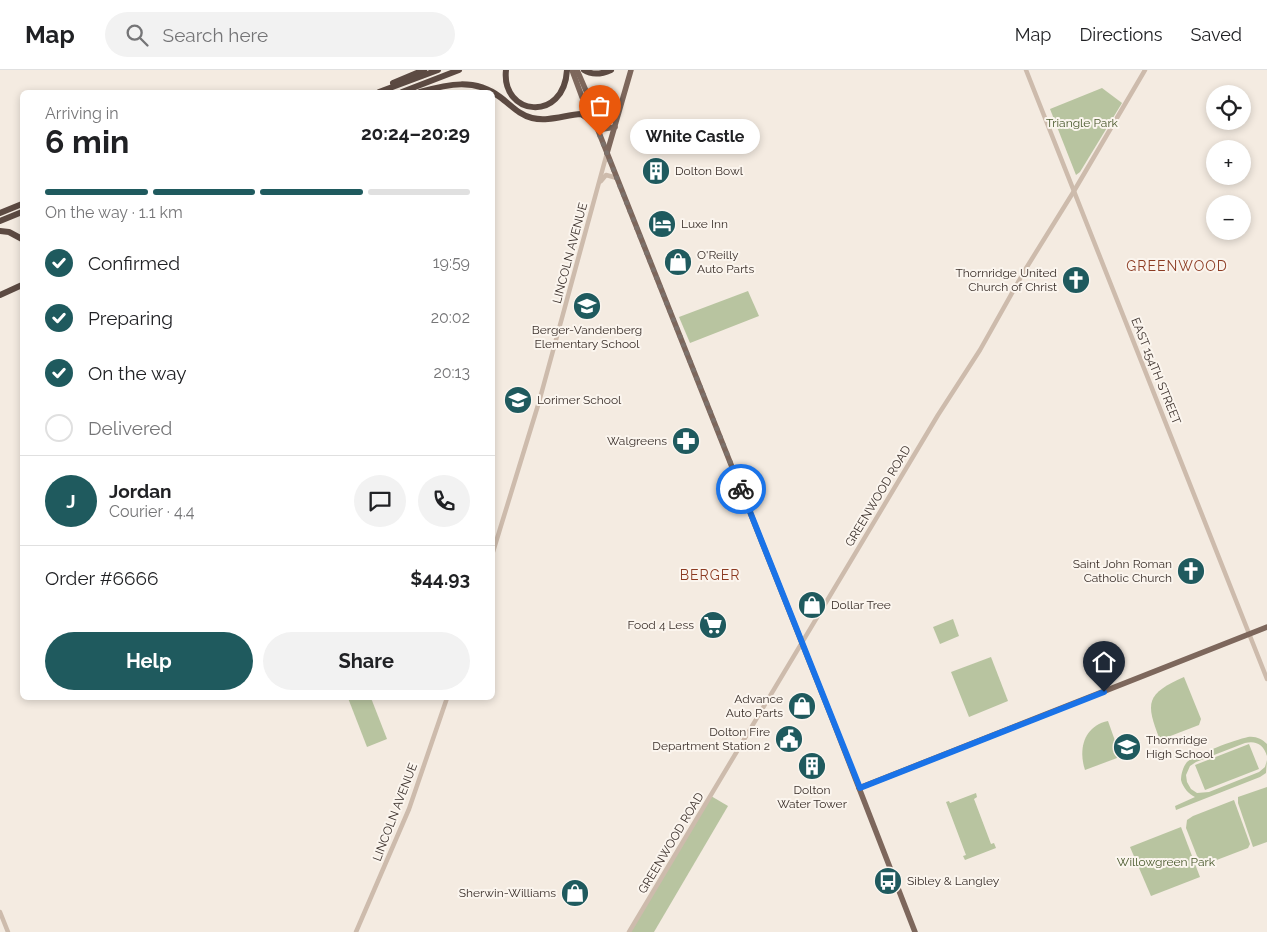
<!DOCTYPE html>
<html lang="en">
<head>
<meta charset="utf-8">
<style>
  body { margin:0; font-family:Raleway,sans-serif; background:#f2f2f2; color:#202124; height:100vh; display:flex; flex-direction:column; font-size:19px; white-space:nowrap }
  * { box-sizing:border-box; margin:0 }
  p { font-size:16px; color:#757577 }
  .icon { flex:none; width:28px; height:28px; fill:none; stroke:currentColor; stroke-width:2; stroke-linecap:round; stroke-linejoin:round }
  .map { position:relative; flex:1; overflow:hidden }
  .sheet { position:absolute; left:20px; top:20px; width:475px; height:610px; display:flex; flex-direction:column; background:#fff; border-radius:8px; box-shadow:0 2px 8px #0003 }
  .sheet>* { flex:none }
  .buttons { position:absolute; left:1206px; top:15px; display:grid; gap:10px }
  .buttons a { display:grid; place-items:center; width:45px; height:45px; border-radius:50%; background:#fff; box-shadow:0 2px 8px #0003; font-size:25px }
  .pin { position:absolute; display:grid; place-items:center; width:42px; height:42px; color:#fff; margin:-51px -21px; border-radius:50% 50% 50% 0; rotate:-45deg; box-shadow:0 0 5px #0007 }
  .pin .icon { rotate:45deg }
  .courier { position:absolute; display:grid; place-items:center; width:50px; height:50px; margin:-25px; border:4px solid #1a73e8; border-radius:50%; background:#fff; color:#222; box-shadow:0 1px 6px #0007 }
  .bubble { position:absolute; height:35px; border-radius:18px; background:#fff; box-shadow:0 2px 8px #0003; font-size:16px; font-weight:700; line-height:35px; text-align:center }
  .summary em { font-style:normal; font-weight:700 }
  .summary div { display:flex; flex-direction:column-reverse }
  .summary { display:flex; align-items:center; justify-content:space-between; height:85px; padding:0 25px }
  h1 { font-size:32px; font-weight:700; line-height:38px }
  .bar { display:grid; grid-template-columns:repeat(4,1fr); gap:8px 5px; align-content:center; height:60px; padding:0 25px }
  .bar i { height:6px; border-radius:4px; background:#e0e0e0 }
  .bar .on { background:#1f5a5e }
  .bar p { grid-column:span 4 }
  .line { display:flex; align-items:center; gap:12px; padding:0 25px; border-top:1px solid #e0e0e0 }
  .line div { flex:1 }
  .round { display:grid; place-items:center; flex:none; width:52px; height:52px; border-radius:26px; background:#f2f2f2 }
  ol { padding:0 25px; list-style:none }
  li { display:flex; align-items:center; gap:15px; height:55px }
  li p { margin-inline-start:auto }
  li .icon { padding:5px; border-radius:50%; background:#1f5a5e; color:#fff; stroke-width:4 }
  li:last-child { color:#757577 }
  li i { width:28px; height:28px; border:2px solid #e0e0e0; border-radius:50% }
  .button { display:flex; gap:10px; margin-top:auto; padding:10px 25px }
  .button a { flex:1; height:58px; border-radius:30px; background:#1f5a5e; color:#fff; font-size:20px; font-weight:700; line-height:58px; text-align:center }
  .button a+a { background:#f2f2f2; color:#202124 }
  header { display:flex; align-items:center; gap:30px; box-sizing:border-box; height:70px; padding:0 25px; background:#fff; border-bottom:1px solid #e0e0e0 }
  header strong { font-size:24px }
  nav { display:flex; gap:28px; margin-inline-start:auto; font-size:18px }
  .search { width:350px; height:45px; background:#f2f2f2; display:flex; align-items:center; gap:12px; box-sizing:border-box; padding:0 18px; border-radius:28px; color:#757577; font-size:19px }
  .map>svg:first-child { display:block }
  .green { fill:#b8c4a0 }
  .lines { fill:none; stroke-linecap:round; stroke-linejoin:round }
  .minor { stroke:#cdbbac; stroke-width:4.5 }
  .major { stroke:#7d675c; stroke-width:5.5 }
  .highway { stroke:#5c4a42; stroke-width:6 }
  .done { stroke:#7c716b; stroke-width:5; stroke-dasharray:0 9 }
  .route { stroke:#1a73e8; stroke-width:6 }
  .labels { text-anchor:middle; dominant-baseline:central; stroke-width:4; stroke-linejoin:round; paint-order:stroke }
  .park-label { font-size:12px; fill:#4a5a2e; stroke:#fbf5ee }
  .poi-label { font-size:12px; fill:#3b302b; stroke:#fbf5ee; text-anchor:start }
  .street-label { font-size:12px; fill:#3b302b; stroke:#fbf5ee }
  .neighbourhood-label { font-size:14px; letter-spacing:1px; fill:#8c3b22; stroke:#fbf5ee }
</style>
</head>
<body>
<header>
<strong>Map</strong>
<div class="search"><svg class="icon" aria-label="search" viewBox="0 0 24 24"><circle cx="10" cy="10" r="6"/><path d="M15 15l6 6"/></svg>Search here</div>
<nav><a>Map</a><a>Directions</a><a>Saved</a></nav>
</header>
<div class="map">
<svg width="1267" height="862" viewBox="0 0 1267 862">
  <rect width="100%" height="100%" fill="#f4ebe1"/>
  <g class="green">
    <path d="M1102 18 1122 33 1080 102 1076 105 1050 39Z"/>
    <path d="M748 221 759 246 690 273 679 247Z"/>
    <path d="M953 549 959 566 940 574 933 557Z"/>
    <path d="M991 587 1008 631 969 647 951 602Z"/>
    <path d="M1184 607 1201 649 1199 655 1160 670C1145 632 1146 624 1184 607Z"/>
    <path d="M348 628H371L387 669 367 677Z"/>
    <path d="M1108 651 1119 682 1117 688 1085 700C1078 679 1084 656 1108 651Z"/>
    <path d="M1248 667C1256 666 1262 669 1267 674V686C1264 675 1256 670 1245 673L1196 692 1190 696 1186 705 1187 712 1191 719 1197 723 1209 722 1259 702 1265 697 1267 690 1266 703 1260 707 1176 740 1175 736 1195 727C1189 724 1183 718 1181 710 1181 704 1183 697 1187 692 1196 684 1235 670 1248 667Z"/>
    <path d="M1249 674 1259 699 1205 720 1195 695Z"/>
    <path d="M1267 717V772L1253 777 1238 733V727Z"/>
    <path d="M976 723 977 727 974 729 991 774 994 773 996 778 965 790 963 786 966 785 946 732 949 731 950 733Z"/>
    <path d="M711 726 728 736 654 862H630Z"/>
    <path d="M1234 730 1250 774 1248 778 1201 796 1186 758 1187 750 1193 746Z"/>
    <path d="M1181 757 1200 807 1151 826 1130 777Z"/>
  </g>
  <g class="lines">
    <g class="minor">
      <path d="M1026 0 1267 609"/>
      <path d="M601 111 606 105 617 108"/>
      <path d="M492 485 539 332 607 83"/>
      <path d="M0 842 8 862"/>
      <path d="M356 862 409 739 447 628"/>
      <path d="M629 862 938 345 980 280 1025 200 1074 121 1145 0"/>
    </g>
    <g class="major">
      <path d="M572 0 582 27 586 30 833 651 915 862"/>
      <path d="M577 0 587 23 586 30"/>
      <path d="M596 55 603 59 615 57"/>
      <path d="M607 83 631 0"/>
      <path d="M859 718 1267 557"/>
    </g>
    <g class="highway">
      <path d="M506 0C501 46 564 53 567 0"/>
      <path d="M584 0C593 6 602 4 611 0"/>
      <path d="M393 13 424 0"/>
      <path d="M379 22 438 0"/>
      <path d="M402 22 459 0"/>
      <path d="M420 22C448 14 475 8 500 27 511 35 519 45 532 48 548 52 565 45 581 44L595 53"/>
      <path d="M0 143 22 134"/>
      <path d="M0 151 22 142"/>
      <path d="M0 161 9 162 22 169"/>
      <path d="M0 225 22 215"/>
    </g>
  </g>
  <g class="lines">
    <path class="done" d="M600 66 741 419"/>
    <path class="route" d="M741 419 860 718 1104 622"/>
  </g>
  <defs>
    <symbol id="building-disc" viewBox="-11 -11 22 22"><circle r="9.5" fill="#1f5a5e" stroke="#fbf5ee"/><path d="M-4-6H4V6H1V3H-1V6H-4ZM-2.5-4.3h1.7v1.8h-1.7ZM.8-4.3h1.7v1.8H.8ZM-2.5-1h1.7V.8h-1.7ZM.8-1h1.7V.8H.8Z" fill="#fff"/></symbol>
    <symbol id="hotel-disc" viewBox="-11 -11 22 22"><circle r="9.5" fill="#1f5a5e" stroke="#fbf5ee"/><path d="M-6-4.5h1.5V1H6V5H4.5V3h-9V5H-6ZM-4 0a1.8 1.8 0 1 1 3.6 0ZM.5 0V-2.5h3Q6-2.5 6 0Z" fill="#fff"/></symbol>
    <symbol id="shop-disc" viewBox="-11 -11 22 22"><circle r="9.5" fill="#1f5a5e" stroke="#fbf5ee"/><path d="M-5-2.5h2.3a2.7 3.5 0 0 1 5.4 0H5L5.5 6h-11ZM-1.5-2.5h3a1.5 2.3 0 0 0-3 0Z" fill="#fff"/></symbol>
    <symbol id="church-disc" viewBox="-11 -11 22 22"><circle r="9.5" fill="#1f5a5e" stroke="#fbf5ee"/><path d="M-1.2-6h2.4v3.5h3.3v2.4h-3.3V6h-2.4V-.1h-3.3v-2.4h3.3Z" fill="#fff"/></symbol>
    <symbol id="school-disc" viewBox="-11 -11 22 22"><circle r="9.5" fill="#1f5a5e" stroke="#fbf5ee"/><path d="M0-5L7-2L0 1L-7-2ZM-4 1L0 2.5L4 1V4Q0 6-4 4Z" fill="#fff"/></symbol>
    <symbol id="pharmacy-disc" viewBox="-11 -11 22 22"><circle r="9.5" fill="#1f5a5e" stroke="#fbf5ee"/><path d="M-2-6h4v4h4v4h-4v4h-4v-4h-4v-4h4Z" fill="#fff"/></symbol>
    <symbol id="supermarket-disc" viewBox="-11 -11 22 22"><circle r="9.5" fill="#1f5a5e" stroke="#fbf5ee"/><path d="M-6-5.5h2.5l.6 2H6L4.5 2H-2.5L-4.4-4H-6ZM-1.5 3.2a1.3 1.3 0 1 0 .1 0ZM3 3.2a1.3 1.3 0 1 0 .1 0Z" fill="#fff"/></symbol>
    <symbol id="civic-disc" viewBox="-11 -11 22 22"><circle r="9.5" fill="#1f5a5e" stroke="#fbf5ee"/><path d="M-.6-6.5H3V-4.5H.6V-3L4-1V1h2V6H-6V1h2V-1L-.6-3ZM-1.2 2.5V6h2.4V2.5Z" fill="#fff"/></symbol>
    <symbol id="bus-disc" viewBox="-11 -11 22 22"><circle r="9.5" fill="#1f5a5e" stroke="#fbf5ee"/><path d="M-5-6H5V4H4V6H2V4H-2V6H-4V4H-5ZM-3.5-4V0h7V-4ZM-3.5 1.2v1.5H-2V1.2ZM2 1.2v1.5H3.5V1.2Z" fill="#fff"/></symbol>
  </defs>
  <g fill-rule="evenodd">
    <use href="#building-disc" x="640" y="85" width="32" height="32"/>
    <use href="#hotel-disc" x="646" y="138" width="32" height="32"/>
    <use href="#shop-disc" x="662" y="176" width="32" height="32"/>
    <use href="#church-disc" x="1060" y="194" width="32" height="32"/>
    <use href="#school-disc" x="571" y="220" width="32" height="32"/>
    <use href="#school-disc" x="502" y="314" width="32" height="32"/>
    <use href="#pharmacy-disc" x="670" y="355" width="32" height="32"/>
    <use href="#church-disc" x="1175" y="485" width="32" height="32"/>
    <use href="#shop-disc" x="796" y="519" width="32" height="32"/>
    <use href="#supermarket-disc" x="697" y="539" width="32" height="32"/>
    <use href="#shop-disc" x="786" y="620" width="32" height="32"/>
    <use href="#civic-disc" x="773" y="653" width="32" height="32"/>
    <use href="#school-disc" x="1111" y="661" width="32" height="32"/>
    <use href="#building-disc" x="796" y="680" width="32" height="32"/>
    <use href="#bus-disc" x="872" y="795" width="32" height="32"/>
    <use href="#shop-disc" x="559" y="807" width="32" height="32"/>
  </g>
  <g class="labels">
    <g class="park-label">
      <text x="1082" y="53">Triangle Park</text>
      <text x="1166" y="792">Willowgreen Park</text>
    </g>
    <g class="poi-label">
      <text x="675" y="101">Dolton Bowl</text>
      <text x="681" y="154">Luxe Inn</text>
      <text x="697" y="185">O'Reilly<tspan x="697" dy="14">Auto Parts</tspan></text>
      <text x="1057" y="203" text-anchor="end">Thornridge United<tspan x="1057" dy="14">Church of Christ</tspan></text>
      <text x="587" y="260" text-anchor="middle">Berger-Vandenberg<tspan x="587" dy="14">Elementary School</tspan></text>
      <text x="537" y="330">Lorimer School</text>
      <text x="667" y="371" text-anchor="end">Walgreens</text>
      <text x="1172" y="494" text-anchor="end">Saint John Roman<tspan x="1172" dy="14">Catholic Church</tspan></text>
      <text x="831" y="535">Dollar Tree</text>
      <text x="694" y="555" text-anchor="end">Food 4 Less</text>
      <text x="783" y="629" text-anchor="end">Advance<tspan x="783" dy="14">Auto Parts</tspan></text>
      <text x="770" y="662" text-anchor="end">Dolton Fire<tspan x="770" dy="14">Department Station 2</tspan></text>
      <text x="1146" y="670">Thornridge<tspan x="1146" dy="14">High School</tspan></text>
      <text x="812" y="720" text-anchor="middle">Dolton<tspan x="812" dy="14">Water Tower</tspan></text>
      <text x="907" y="811">Sibley &amp; Langley</text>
      <text x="556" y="823" text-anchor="end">Sherwin-Williams</text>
    </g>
    <g class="street-label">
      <text transform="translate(570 183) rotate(-75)">LINCOLN AVENUE</text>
      <text transform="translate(1156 301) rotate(68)">EAST 154TH STREET</text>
      <text transform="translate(878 426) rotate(-59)">GREENWOOD ROAD</text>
      <text transform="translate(395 742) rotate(-69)">LINCOLN AVENUE</text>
      <text transform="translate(671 773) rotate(-59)">GREENWOOD ROAD</text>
    </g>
    <g class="neighbourhood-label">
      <text x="1177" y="196">GREENWOOD</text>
      <text x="710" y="505">BERGER</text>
    </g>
  </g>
</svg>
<div class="buttons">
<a><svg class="icon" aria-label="locate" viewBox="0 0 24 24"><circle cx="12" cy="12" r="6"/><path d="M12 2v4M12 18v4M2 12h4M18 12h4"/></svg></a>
<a>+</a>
<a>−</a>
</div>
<div class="pin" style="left:600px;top:66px;background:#ea580c"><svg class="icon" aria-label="bag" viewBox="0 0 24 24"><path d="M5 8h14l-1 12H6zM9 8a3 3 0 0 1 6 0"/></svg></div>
<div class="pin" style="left:1104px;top:622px;background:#1f2937"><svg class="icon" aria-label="home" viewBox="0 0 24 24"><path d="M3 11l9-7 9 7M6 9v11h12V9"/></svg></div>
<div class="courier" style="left:741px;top:419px"><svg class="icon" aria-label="bike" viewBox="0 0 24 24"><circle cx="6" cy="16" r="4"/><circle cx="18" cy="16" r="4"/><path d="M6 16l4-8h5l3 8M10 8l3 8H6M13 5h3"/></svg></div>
<div class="bubble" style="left:630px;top:49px;width:130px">White Castle</div>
<section class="sheet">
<div class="summary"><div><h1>6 min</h1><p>Arriving in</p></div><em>20:24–20:29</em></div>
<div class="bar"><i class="on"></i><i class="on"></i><i class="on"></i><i></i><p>On the way · 1.1 km</p></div>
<ol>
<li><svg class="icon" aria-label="check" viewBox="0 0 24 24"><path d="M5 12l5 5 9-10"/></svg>Confirmed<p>19:59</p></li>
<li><svg class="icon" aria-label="check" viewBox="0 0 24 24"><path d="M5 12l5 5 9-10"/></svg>Preparing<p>20:02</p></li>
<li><svg class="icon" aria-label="check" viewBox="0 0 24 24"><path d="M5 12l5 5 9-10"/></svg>On the way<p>20:13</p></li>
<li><i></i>Delivered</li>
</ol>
<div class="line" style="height:90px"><b class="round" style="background:#1f5a5e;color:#fff">J</b><div><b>Jordan</b><p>Courier · 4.4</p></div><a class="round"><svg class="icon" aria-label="chat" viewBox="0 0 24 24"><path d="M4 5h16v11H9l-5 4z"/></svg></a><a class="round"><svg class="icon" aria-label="phone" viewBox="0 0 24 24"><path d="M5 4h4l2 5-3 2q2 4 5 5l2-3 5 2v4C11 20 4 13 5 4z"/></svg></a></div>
<div class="line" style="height:65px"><div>Order #6666</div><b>$44.93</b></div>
<div class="button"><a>Help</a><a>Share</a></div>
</section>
</div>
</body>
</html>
